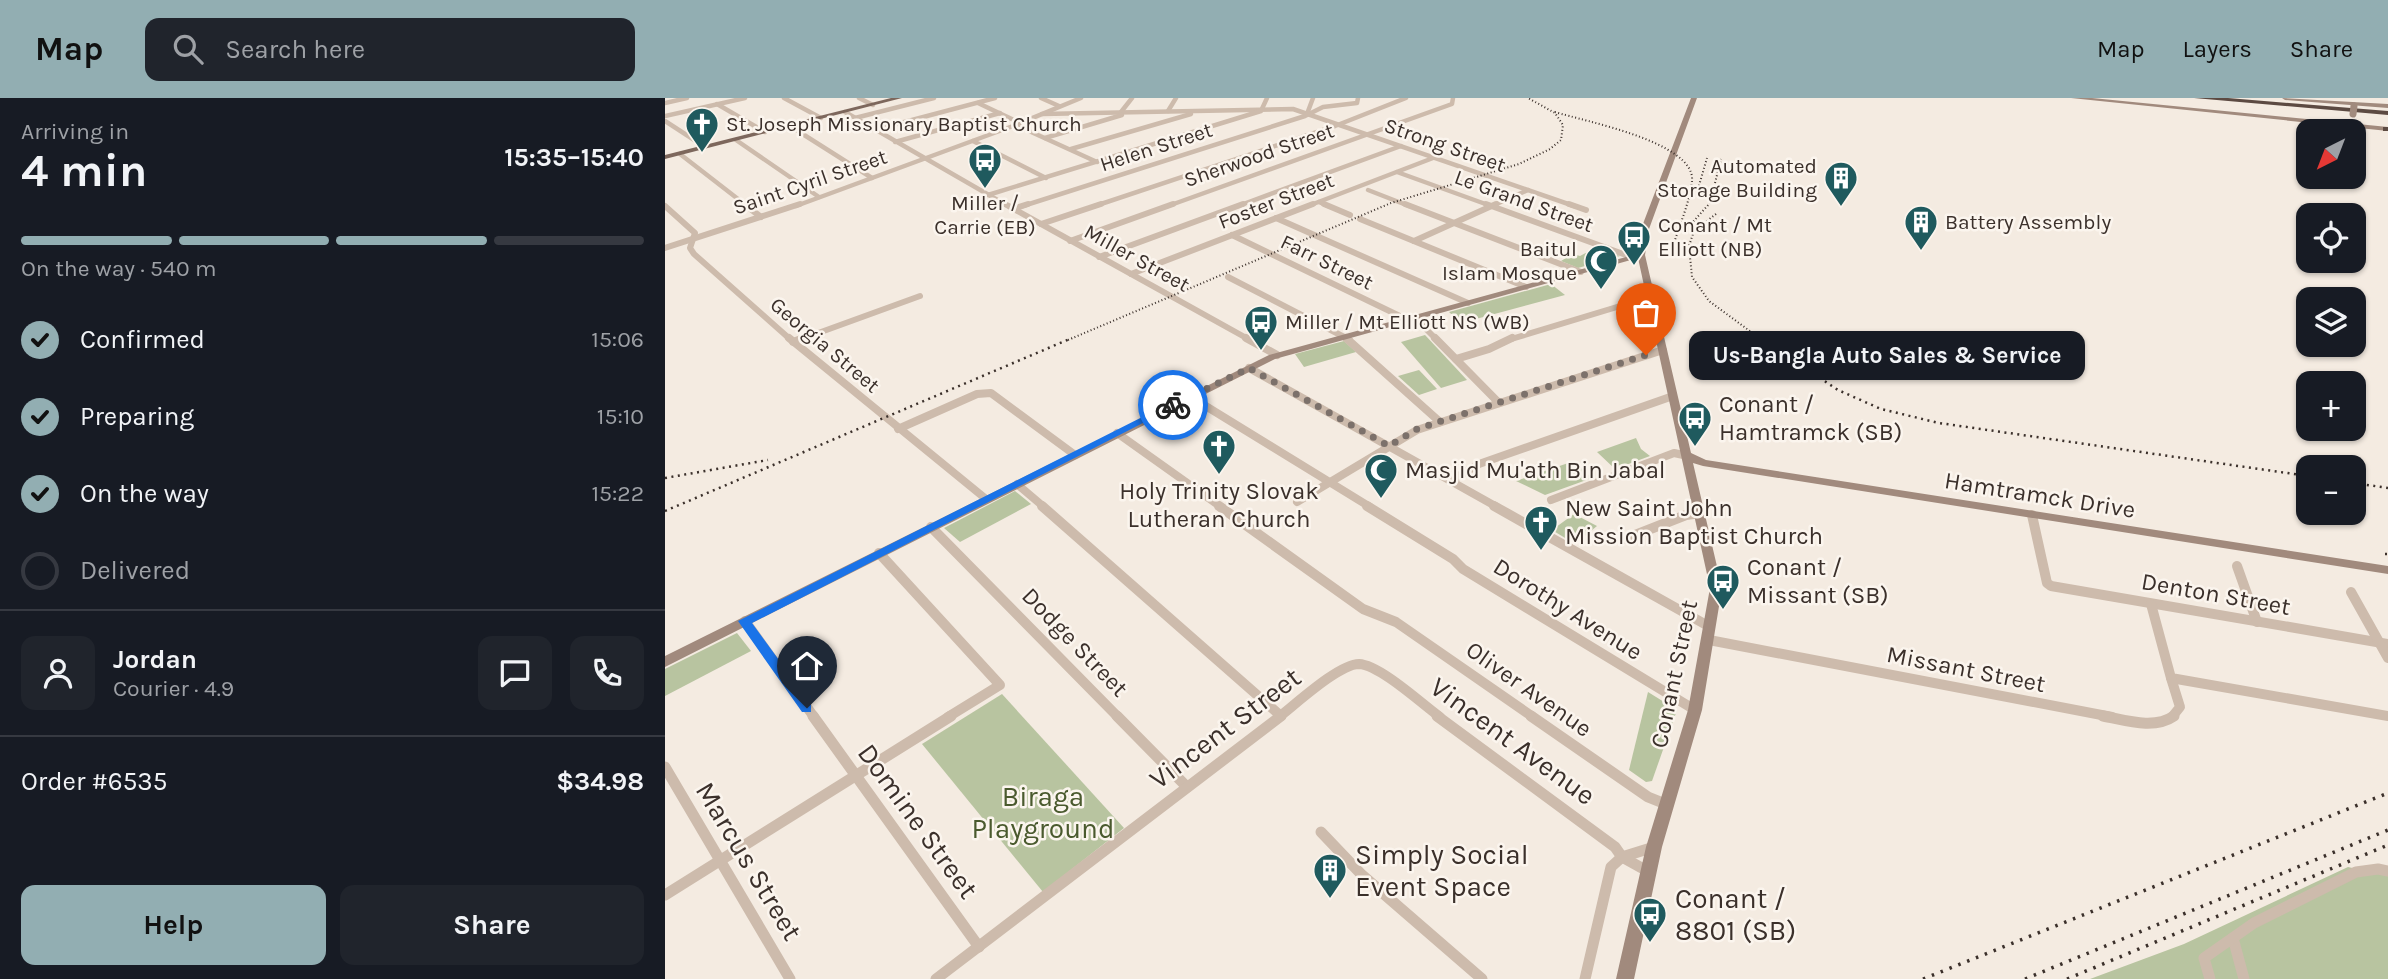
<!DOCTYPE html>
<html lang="en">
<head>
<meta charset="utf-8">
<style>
  body { margin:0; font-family:Karla,sans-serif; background:#20242c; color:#f1f3f6; height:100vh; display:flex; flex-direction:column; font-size:26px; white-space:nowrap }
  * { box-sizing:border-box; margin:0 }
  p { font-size:23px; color:#9ea1a6 }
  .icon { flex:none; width:38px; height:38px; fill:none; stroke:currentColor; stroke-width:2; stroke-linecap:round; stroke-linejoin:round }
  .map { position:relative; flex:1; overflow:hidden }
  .panel { display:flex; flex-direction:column; background:#171b24; width:665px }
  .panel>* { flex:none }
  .needle { width:46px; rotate:222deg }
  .controls { position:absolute; left:1631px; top:21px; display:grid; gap:14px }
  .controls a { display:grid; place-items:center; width:70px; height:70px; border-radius:14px; background:#171b24; box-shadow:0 2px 5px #0004; font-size:35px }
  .pin { position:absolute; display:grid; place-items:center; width:60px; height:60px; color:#fff; margin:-72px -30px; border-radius:50% 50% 50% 0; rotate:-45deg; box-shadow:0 0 7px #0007 }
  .pin .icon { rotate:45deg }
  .courier { position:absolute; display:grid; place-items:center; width:70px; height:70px; margin:-35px; border:5px solid #1a73e8; border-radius:50%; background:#fff; color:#222; box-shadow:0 2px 9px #0007 }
  .bubble { position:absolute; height:49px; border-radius:14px; background:#171b24; box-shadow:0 2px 5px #0004; font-size:23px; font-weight:700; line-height:49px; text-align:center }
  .summary em { font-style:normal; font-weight:700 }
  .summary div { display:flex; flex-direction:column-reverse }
  .summary { display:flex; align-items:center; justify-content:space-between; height:119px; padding:0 21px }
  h1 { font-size:46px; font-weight:700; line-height:52px }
  .bar { display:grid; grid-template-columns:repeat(4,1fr); gap:10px 7px; align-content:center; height:84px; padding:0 21px }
  .bar i { height:9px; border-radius:5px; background:#363941 }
  .bar .active { background:#92aeb2 }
  .bar p { grid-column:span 4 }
  .line { display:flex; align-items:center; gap:18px; padding:0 21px; border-top:2px solid #363941 }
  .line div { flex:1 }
  .round { display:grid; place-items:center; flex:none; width:74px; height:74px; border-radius:14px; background:#20242c }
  ol { padding:0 21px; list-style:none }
  li { display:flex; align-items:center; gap:21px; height:77px }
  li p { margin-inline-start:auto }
  li .icon { padding:7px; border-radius:50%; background:#92aeb2; color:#111; stroke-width:4 }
  li:last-child { color:#9ea1a6 }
  li i { width:38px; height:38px; border:4px solid #363941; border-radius:50% }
  .primary-button { display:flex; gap:14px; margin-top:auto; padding:14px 21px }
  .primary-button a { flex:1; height:80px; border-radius:14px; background:#92aeb2; color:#111; font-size:28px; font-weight:700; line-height:80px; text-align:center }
  .primary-button a+a { background:#20242c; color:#f1f3f6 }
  header { display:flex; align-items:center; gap:42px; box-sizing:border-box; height:98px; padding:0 35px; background:#92aeb2; color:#111 }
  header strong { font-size:33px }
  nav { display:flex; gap:38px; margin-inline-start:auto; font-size:24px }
  .search { width:490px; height:63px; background:#20242c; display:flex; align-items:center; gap:18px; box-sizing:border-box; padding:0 24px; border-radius:14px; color:#9ea1a6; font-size:26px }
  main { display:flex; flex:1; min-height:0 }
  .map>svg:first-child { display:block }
  .green { fill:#b8c4a0 }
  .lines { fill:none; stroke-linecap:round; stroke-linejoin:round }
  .street-far4 { stroke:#cdbbac; stroke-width:4.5 }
  .street-far3 { stroke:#cdbbac; stroke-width:6 }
  .street-far2 { stroke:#cdbbac; stroke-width:8 }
  .street-far1 { stroke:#cdbbac; stroke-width:10 }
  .street { stroke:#cdbbac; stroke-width:11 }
  .secondary { fill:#a18a7d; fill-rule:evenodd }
  .primary { fill:#7d675c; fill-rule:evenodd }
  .highway { fill:#5c4a42; fill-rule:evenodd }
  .rail-far2 { stroke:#3b302b; stroke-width:2; stroke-dasharray:1 2.5; stroke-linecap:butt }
  .rail-far1 { stroke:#3b302b; stroke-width:2.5; stroke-dasharray:2 4.5; stroke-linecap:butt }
  .rail { stroke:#3b302b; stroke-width:3.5; stroke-dasharray:2.5 7; stroke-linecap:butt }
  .secondary-bridge { stroke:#a18a7d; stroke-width:7 }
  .route { fill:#1a73e8 }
  .done { stroke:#7c716b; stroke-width:7; stroke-dasharray:0 12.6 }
  .labels { text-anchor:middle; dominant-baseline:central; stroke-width:5; stroke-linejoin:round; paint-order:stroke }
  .far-poi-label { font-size:21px; fill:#3b302b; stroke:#fbf5ee; text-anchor:start }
  .far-street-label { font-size:21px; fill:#3b302b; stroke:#fbf5ee }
  .poi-label { font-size:24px; fill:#3b302b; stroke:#fbf5ee; text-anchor:start }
  .street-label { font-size:24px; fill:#3b302b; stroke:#fbf5ee }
  .near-street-label { font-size:28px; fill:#3b302b; stroke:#fbf5ee }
  .near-park-label { font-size:28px; fill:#4a5a2e; stroke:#fbf5ee }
  .near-poi-label { font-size:28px; fill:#3b302b; stroke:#fbf5ee; text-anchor:start }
</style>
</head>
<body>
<header>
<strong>Map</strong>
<div class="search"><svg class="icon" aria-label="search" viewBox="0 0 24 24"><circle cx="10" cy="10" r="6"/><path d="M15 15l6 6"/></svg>Search here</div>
<nav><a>Map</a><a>Layers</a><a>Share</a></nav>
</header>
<main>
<section class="panel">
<div class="summary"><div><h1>4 min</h1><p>Arriving in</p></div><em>15:35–15:40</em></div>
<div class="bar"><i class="active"></i><i class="active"></i><i class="active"></i><i></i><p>On the way · 540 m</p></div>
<ol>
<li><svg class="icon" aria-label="check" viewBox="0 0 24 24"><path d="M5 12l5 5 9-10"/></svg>Confirmed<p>15:06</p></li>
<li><svg class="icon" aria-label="check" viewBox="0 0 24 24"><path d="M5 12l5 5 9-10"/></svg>Preparing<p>15:10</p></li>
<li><svg class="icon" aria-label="check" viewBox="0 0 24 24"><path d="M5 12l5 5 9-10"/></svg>On the way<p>15:22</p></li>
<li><i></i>Delivered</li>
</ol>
<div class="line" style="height:126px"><a class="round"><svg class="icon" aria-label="person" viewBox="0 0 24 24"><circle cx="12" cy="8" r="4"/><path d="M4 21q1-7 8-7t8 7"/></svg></a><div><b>Jordan</b><p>Courier · 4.9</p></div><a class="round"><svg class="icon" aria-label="chat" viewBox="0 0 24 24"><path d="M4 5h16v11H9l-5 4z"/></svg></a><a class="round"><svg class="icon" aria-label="phone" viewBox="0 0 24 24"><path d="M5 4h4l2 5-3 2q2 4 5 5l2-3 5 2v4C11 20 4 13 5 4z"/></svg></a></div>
<div class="line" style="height:91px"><div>Order #6535</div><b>$34.98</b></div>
<div class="primary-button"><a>Help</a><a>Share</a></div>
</section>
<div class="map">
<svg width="1723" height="881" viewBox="0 0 1723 881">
  <rect width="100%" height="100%" fill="#f4ebe1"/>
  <g class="green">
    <path d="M930 150 955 158 913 170 896 163 908 156 915 158Z"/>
    <path d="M886 186 900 197 796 225 784 214Z"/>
    <path d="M760 237 802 282 776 290 736 244Z"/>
    <path d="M679 243 691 254 639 269 630 256Z"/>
    <path d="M754 272 772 291 754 297 733 278Z"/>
    <path d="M971 340 976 351 985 358 950 371 932 354Z"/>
    <path d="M909 363 927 380 880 397 851 383Z"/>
    <path d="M350 393 366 406 295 444 279 430Z"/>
    <path d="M909 416 932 428 910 446 887 432Z"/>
    <path d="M72 535 86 553 0 598V571Z"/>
    <path d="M983 594 1012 612 987 683 981 684 964 672Z"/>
    <path d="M337 596 459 730 378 794 257 646Z"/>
    <path d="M1683 769 1723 778V881H1425L1519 846Z"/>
  </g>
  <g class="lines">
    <g class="street-far4">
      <path d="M119 0 156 20"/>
      <path d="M194 0 208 7"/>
      <path d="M376 0 394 8"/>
      <path d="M0 5 22 0"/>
      <path d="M313 5 355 25"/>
      <path d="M52 6 100 34"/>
      <path d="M503 13 511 0"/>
      <path d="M180 14 343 108"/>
      <path d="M456 14 467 0"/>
      <path d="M377 16 628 11 909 108"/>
      <path d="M642 16 648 0"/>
      <path d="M0 18 80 0"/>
      <path d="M190 20 269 0"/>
      <path d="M0 23 40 49"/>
      <path d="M351 27 432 64"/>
      <path d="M125 28 207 80"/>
      <path d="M209 32 330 0"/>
      <path d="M380 40 457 17"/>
      <path d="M71 42 154 99"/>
      <path d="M308 43 381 80"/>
      <path d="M230 44 335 15"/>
      <path d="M406 51 526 16"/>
      <path d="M15 56 82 108"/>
      <path d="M732 74 826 108"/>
      <path d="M703 92 744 108"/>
      <path d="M323 97 596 13 602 0"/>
      <path d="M654 104 663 108"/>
      <path d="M131 108 348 28 416 0"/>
      <path d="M358 108 640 18 658 9 692 5 693 0"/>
      <path d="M430 108 670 28 741 0"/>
      <path d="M503 108 787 6 788 0"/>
      <path d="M573 108 736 48"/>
      <path d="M643 108 768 60"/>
      <path d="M827 108 863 92"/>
    </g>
    <g class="street-far3">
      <path d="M79 106 96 119"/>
      <path d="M340 106 585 242"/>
      <path d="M659 106 685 117"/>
      <path d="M740 106 916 174"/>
      <path d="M821 106 961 157H976"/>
      <path d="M904 106 921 112"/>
      <path d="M0 108 30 135 25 150 29 156 126 242"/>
      <path d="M348 111 363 106"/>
      <path d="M611 120 803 205"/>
      <path d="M695 121 861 189"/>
      <path d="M376 126 436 106"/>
      <path d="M567 137 741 221"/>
      <path d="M405 143 508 106"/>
      <path d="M749 143 831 106"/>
      <path d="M0 150 135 106"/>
      <path d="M434 159 578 106"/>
      <path d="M466 176 648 106"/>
      <path d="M563 179 685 242"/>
      <path d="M749 219 772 242"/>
      <path d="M134 242 255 198"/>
      <path d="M843 242 985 199"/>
    </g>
    <g class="street-far2">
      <path d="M124 240 321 401"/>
      <path d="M581 240 612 257"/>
      <path d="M681 240 775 324"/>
      <path d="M770 240 834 305"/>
      <path d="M128 244 139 240"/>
      <path d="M791 261 824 251 847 240"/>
      <path d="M584 270 832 409"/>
      <path d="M526 299 705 409"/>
      <path d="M233 331 312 296 326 295 410 357"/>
      <path d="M452 335 556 409"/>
      <path d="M787 382 814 366 1008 298"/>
      <path d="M352 386 379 409"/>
      <path d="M886 402 1009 355 1023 358"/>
      <path d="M632 404 752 332 998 252"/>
    </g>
    <g class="street-far1">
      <path d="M377 408 616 618"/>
      <path d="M554 408 698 511 731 524 868 619"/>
      <path d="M702 408 788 461 798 471 1030 612"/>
      <path d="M829 408 1045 529"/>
      <path d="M1367 417 1382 485 1386 488 1723 546"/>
      <path d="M266 429 453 619"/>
      <path d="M960 441 1021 417 1036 415"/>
      <path d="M214 455 335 587 283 619"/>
      <path d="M1572 468 1592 524"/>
      <path d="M1686 494 1723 560"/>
      <path d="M1486 506 1506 580 1723 618"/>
      <path d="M80 523 149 619"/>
      <path d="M1044 542 1447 619"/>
      <path d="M1506 580 1515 609 1507 619"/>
      <path d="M614 619C631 606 674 566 694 566 715 567 757 606 775 619"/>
    </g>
    <g class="street">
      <path d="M148 618 314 849"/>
      <path d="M452 618 522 689"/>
      <path d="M772 618 950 749 957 759 984 774"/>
      <path d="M866 618 983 699 1003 707"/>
      <path d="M1438 618C1460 622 1489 632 1509 618"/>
      <path d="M0 669 125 881"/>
      <path d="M656 734 697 777 817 881"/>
      <path d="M0 797 286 618"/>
      <path d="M1568 840 1579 881"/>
      <path d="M271 881 616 618"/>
      <path d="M920 881 946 769 957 759 989 749"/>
      <path d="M1545 881 1539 860 1589 825 1691 774 1713 771 1723 773"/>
    </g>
    <g class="secondary">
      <path d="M1026 0H1032L984 131 980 157 1026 355 1041 362 1723 468V476L1038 368 1028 365 1057 490 1037 612 997 749 969 881H951L981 749 1023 612 1045 490 973 160 610 261 0 569V558L604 257 972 156 976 131Z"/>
      <path d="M1406 0H1427L1723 29V33Z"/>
      <path d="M1617 0 1723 6V10L1620 2Z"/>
    </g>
    <path class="primary" d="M226 0H237L0 61V57Z"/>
    <g class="highway">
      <path d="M1529 0H1563L1723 13V17Z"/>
      <rect x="1718" y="29" width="5" height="4"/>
    </g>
    <g class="rail-far2">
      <path d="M890 14C918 23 1031 44 1027 83 1025 103 1015 126 1009 145"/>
      <path d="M1033 91 1042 60"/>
      <path d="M1051 116 1029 133 1024 148 1027 179 1044 203 1097 242"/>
      <path d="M1026 126 1045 105 1056 61"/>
      <path d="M403 242 726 105 854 66 885 51 896 42 898 27 890 15 863 0"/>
    </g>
    <g class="rail-far1">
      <path d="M1095 240 1173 292 1216 311 1274 325 1643 378"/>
      <path d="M0 380 103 362"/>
      <path d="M1689 385 1723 390"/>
      <path d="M0 413 407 240"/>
      <path d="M1720 456H1723"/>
    </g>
    <g class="rail">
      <path d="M1258 881 1723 695"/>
      <path d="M1360 881 1723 732"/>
      <path d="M1402 881 1723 747"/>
    </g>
    <path class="secondary-bridge" d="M1688 16 1689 8"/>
  </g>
  <path class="route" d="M505 305 513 307 87 525 146 606V614H137L73 523Z"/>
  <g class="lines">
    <path class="done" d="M508 307 584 270 724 348 752 331 981 257"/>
  </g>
  <defs>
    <symbol id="church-pin" viewBox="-11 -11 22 30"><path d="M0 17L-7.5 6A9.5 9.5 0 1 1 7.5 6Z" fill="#1f5a5e" stroke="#fbf5ee"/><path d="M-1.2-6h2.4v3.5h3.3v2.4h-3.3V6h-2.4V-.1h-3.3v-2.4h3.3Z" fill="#fff"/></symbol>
    <symbol id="bus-pin" viewBox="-11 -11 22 30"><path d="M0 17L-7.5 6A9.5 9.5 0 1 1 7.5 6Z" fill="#1f5a5e" stroke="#fbf5ee"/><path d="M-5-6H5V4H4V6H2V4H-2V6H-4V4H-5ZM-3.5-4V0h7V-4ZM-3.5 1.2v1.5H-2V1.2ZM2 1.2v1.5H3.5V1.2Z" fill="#fff"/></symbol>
    <symbol id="building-pin" viewBox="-11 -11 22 30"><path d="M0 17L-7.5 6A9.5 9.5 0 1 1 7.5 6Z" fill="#1f5a5e" stroke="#fbf5ee"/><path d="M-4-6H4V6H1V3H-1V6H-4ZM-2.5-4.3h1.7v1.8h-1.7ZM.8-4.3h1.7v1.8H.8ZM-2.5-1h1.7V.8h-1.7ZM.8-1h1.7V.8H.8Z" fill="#fff"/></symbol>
    <symbol id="mosque-pin" viewBox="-11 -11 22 30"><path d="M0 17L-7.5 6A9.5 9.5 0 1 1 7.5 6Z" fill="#1f5a5e" stroke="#fbf5ee"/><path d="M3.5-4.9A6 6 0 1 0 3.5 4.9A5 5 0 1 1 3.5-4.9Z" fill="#fff"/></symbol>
  </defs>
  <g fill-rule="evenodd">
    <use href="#church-pin" x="18" y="7" width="38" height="52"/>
    <use href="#bus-pin" x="301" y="43" width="38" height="52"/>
    <use href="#building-pin" x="1157" y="61" width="38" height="52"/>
    <use href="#building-pin" x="1237" y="105" width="38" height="52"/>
    <use href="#bus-pin" x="950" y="120" width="38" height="52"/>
    <use href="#mosque-pin" x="917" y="144" width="38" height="52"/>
    <use href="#bus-pin" x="577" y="205" width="38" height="52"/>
    <use href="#bus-pin" x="1011" y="301" width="38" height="52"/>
    <use href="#church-pin" x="535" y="329" width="38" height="52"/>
    <use href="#mosque-pin" x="697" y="353" width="38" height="52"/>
    <use href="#church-pin" x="857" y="405" width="38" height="52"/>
    <use href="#bus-pin" x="1039" y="464" width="38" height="52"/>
    <use href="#building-pin" x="646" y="753" width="38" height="52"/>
    <use href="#bus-pin" x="966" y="797" width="38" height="52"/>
  </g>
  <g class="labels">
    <g class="far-poi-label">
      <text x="61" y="26">St. Joseph Missionary Baptist Church</text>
      <text x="1152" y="68" text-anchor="end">Automated<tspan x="1152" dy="24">Storage Building</tspan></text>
      <text x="320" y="105" text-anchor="middle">Miller /<tspan x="320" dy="24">Carrie (EB)</tspan></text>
      <text x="1280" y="124">Battery Assembly</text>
      <text x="993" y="127">Conant / Mt<tspan x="993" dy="24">Elliott (NB)</tspan></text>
      <text x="912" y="151" text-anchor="end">Baitul<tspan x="912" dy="24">Islam Mosque</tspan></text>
      <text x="620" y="224">Miller / Mt Elliott NS (WB)</text>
    </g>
    <g class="far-street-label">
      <text transform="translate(780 47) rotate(19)">Strong Street</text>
      <text transform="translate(491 49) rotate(-18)">Helen Street</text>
      <text transform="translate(594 57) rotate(-19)">Sherwood Street</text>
      <text transform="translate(145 84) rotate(-19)">Saint Cyril Street</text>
      <text transform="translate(611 103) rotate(-21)">Foster Street</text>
      <text transform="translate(859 103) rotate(20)">Le Grand Street</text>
      <text transform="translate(472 160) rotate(29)">Miller Street</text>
      <text transform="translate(662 164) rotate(26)">Farr Street</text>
      <text transform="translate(160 247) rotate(40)">Georgia Street</text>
    </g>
    <g class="poi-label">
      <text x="1054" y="306">Conant /<tspan x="1054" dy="28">Hamtramck (SB)</tspan></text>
      <text x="740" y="372">Masjid Mu'ath Bin Jabal</text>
      <text x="554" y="393" text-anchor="middle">Holy Trinity Slovak<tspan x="554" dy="28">Lutheran Church</tspan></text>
      <text x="900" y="410">New Saint John<tspan x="900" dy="28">Mission Baptist Church</tspan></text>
      <text x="1082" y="469">Conant /<tspan x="1082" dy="28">Missant (SB)</tspan></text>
    </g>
    <g class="street-label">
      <text transform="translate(1375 397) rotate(9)">Hamtramck Drive</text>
      <text transform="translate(1551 496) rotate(10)">Denton Street</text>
      <text transform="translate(903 511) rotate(32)">Dorothy Avenue</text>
      <text transform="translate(410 544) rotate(46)">Dodge Street</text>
      <text transform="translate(1301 571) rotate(11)">Missant Street</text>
      <text transform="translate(1009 576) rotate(-78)">Conant Street</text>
      <text transform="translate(864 591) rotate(35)">Oliver Avenue</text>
    </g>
    <g class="near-street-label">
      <text transform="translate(560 630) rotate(-37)">Vincent Street</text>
      <text transform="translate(848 643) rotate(36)">Vincent Avenue</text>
      <text transform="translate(253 723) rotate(54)">Domine Street</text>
      <text transform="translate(84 763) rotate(59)">Marcus Street</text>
    </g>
    <g class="near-park-label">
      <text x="378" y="698">Biraga<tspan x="378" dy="32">Playground</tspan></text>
    </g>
    <g class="near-poi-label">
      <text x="690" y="756">Simply Social<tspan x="690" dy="32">Event Space</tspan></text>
      <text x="1010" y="800">Conant /<tspan x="1010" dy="32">8801 (SB)</tspan></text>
    </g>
  </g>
</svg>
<div class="controls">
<a><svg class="needle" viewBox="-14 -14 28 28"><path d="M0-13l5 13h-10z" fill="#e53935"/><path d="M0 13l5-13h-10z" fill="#9ea1a6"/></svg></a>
<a><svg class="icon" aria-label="locate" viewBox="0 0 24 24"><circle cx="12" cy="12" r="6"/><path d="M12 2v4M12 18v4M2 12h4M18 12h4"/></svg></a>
<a><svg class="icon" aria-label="layers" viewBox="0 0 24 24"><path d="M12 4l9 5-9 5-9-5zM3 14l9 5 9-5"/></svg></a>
<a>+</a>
<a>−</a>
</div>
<div class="pin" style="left:981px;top:257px;background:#ea580c"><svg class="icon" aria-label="bag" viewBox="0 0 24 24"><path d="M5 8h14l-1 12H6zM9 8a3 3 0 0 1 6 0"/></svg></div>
<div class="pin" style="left:142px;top:610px;background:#1f2937"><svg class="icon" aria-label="home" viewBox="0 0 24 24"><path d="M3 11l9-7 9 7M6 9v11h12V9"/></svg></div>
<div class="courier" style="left:508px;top:307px"><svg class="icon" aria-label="bike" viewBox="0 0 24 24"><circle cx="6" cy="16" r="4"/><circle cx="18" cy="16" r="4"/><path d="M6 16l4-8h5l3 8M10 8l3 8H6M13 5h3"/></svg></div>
<div class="bubble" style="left:1024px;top:233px;width:396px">Us-Bangla Auto Sales &amp; Service</div>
</div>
</main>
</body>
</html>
